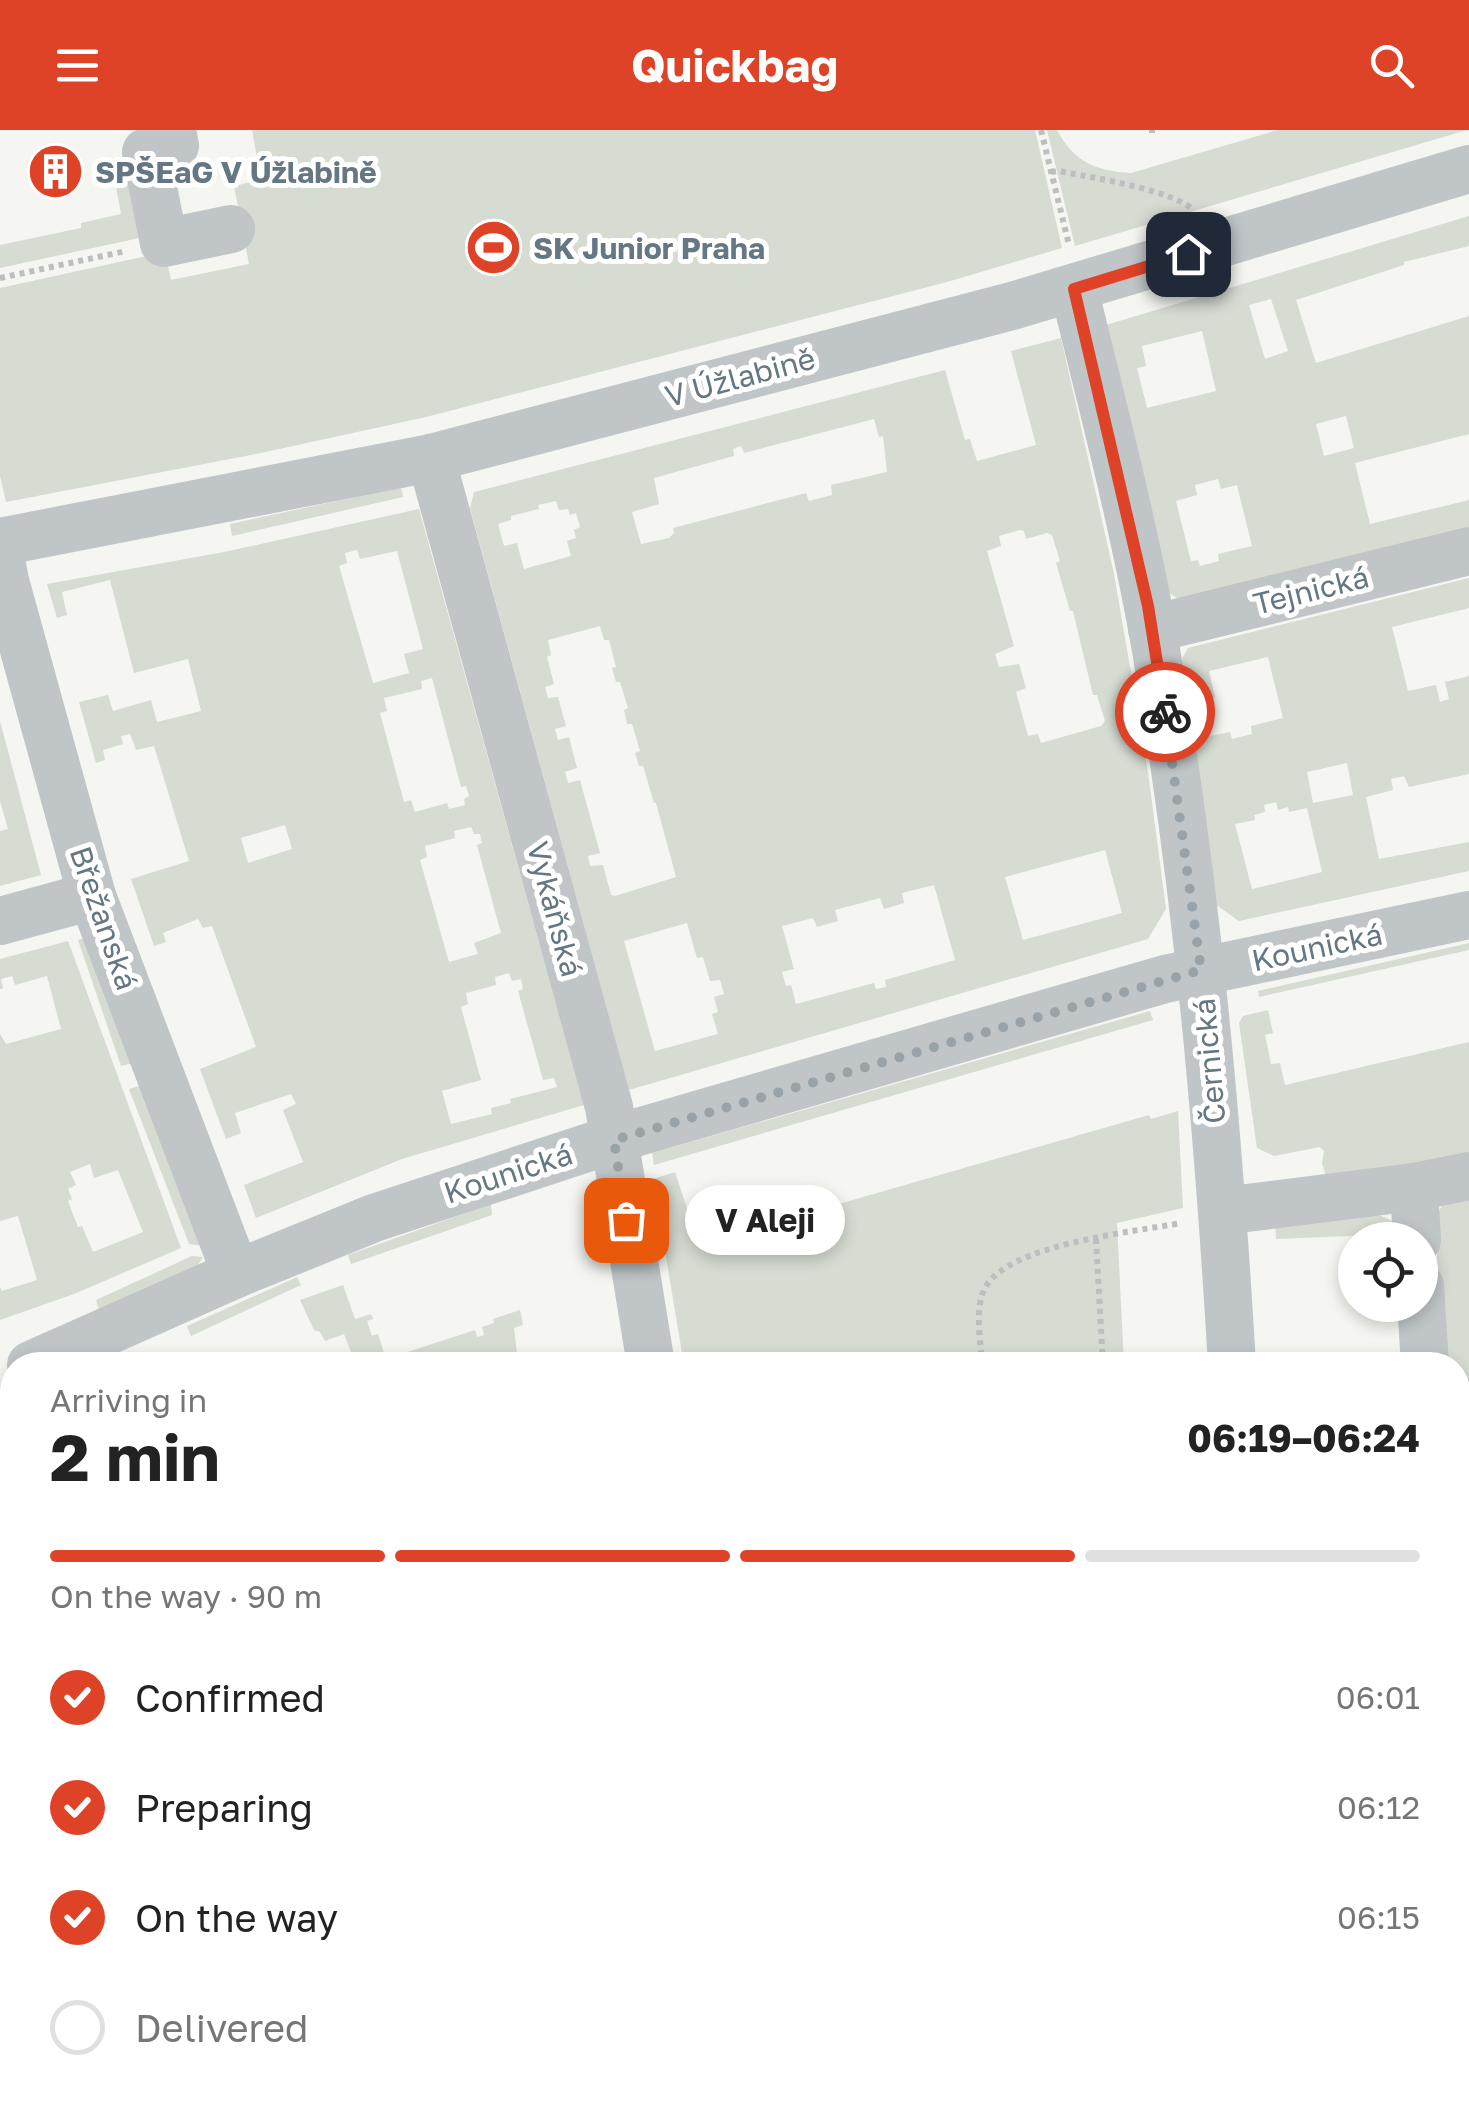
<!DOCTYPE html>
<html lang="en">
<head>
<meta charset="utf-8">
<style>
  body { margin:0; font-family:"Golos Text",sans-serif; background:#f6f6f6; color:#222; height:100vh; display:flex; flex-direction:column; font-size:38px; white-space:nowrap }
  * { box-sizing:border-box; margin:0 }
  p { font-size:32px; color:#767676 }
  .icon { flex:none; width:55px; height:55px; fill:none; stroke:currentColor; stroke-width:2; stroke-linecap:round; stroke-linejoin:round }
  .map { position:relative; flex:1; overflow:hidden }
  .side { position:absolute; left:0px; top:1222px; width:1470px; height:752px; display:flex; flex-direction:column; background:#fff; border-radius:40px 40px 0 0; box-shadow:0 5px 15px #0003 }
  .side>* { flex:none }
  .controls { position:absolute; left:1338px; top:1092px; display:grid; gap:20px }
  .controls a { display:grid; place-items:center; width:100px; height:100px; border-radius:50%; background:#fff; box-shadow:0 5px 15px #0003; font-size:50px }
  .pin { position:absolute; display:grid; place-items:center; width:85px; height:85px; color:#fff; margin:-42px; border-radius:20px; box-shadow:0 5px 15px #0006 }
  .courier { position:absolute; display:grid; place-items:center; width:100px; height:100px; margin:-50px; border:8px solid #df4327; border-radius:50%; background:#fff; color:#222; box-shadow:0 2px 12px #0007 }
  .bubble { position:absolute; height:70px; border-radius:35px; background:#fff; box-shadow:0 5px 15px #0003; font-size:32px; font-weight:700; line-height:70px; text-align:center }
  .summary em { font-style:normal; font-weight:700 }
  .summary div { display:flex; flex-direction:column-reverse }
  .summary { display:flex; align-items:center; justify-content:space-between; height:170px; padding:0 50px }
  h1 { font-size:65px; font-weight:700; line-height:75px }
  .bar { display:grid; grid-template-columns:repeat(4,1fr); gap:15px 10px; align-content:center; height:120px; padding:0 50px }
  .bar i { height:12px; border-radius:8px; background:#e0e0e0 }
  .bar .current { background:#df4327 }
  .bar p { grid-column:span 4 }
  ol { padding:0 50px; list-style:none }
  li { display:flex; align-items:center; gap:30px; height:110px }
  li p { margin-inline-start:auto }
  li .icon { padding:10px; border-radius:50%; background:#df4327; color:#fff; stroke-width:4 }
  li:last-child { color:#767676 }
  li i { width:55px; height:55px; border:5px solid #e0e0e0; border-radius:50% }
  header { display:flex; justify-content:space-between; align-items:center; height:130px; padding:0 50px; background:#df4327; color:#fff; font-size:45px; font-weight:700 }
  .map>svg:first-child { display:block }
  .green { fill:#d6dcd2; fill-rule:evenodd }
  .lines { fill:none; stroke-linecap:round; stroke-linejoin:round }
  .major-casing { stroke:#b3b8bb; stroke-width:59 }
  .path { stroke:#bcbec0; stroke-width:6; stroke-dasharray:5 5; stroke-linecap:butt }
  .minor { stroke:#c0c5c7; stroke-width:48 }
  .major { stroke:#fff; stroke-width:55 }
  .tram { stroke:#a1a8ac; stroke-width:2.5 }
  .done { stroke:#97a3a9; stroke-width:10; stroke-dasharray:0 18 }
  .route { stroke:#df4327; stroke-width:12 }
  .labels { text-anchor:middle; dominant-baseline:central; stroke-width:10; stroke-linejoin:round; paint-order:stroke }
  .poi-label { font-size:30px; font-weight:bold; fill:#647782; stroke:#fff; text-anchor:start }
  .street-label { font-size:30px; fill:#647782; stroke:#fff }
</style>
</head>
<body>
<header><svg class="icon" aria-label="menu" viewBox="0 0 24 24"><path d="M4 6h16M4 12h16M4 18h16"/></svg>Quickbag<svg class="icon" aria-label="search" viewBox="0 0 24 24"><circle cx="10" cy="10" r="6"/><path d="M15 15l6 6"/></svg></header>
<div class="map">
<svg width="1469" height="1973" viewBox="0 0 1469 1973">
  <rect width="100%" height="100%" fill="#f5f5f1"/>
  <g class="green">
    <path d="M252 0H1035L1062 118 947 152 426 287 261 323 6 372 0 346V158L165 122 171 150 249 134 234 56 261 50Z"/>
    <path d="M1047 0H1057C1074 32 1096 41 1131 43L1278 0H1467L1075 116Z"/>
    <path d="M141 41 144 107 0 138V115L81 98V93L121 84 114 46Z"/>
    <path d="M1469 86V116L1404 132V135L1296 170 1316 233 1469 186V304L1355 333 1370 394 1469 370V400L1181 471 1164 459 1106 195ZM1271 169 1288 221 1265 229 1249 175ZM1202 201 1216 261 1147 278 1137 238 1146 236 1142 216ZM1346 286 1354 318 1324 326 1316 294ZM1218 349 1221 359 1237 355 1252 416 1218 424 1219 431 1200 436 1198 430 1191 431 1176 371 1197 365 1195 355Z"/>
    <path d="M1061 208 1114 444 1148 642 1166 779 1148 809 629 960 470 378 474 362 945 240 965 310 970 309 977 331 1036 315 1011 221ZM874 289 879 307 883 306 887 342 831 355 832 365 809 371 806 363 673 398 674 403 669 408 641 414 632 382 659 374 654 348 734 326 733 319 741 316 744 323ZM556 371 559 380 568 379 570 385 576 383 580 397 574 400 576 408 567 411 571 426 524 439 517 413 504 416 498 394 511 390V386L539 379 538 375ZM1020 400 1024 401 1026 409 1047 403 1052 405 1060 431 1056 433 1070 481H1073L1093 565H1097L1105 591 1101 596 1041 613 1038 604 1028 606 1016 562 1026 558 1019 534 999 537 995 524 1014 516 987 421 1001 416 999 406ZM600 496 604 510H609L616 537 612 538 616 552H620L628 578 624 580 627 594H632L640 621 635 623 639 636H643L654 673H656L676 747 615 766 611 765 603 735 590 736 588 726 600 723 580 650 568 653 565 642 577 638 569 607 558 610 555 599 566 596 558 567 548 568 545 557 554 554 547 527 551 525 548 510ZM1105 720 1122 783 1023 810 1005 747ZM934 755 955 830 885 850 886 857 876 859 874 853 796 874 791 855 786 856 782 842 794 839 782 796 813 788 817 797 838 791 835 780 880 768 884 779 904 773 902 763ZM687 793 697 828 703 827 710 851 720 850 724 864 714 867 718 882 712 884 718 904 655 921 624 811Z"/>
    <path d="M401 357 403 367 232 406 230 394Z"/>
    <path d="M419 379 584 975 402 1029 256 1088 244 1055 303 1032 283 980 296 974 291 964 235 983 241 1003 226 1009 200 939 256 917 212 796 203 798 198 789 163 803 166 812 154 816 131 749 189 731 154 616 136 620 130 604 121 606 123 614 103 620 105 630 96 633 79 572 108 565 113 581 151 570 157 592 201 581 188 529 134 543 110 450 62 462 67 485 57 488 47 454 224 422ZM357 420 360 429 397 421 423 519 404 524 409 543 373 553 339 436 347 433 345 423ZM432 548 461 657 466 656 469 666 464 669 465 675 449 679 447 673 415 682 411 670 404 672 380 583 387 581 384 568 422 559 421 551ZM285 695 292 719 248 733 241 708ZM471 697 474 704H480L482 713 477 715 501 803 474 813 478 824 449 832 420 730 427 727 425 716 455 708 454 701ZM509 843 512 851 521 849 523 859 518 861 543 950 554 948 557 957 510 969 511 973 491 978 492 984 451 994 442 961 481 950 461 877 468 874 466 863 496 855 495 847Z"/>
    <path d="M1469 448V478L1392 497 1408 561 1436 555 1440 572 1449 569 1445 552 1469 546V644L1409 657 1404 646 1391 649 1393 660 1366 667 1379 729 1469 712V741L1239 791 1212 772 1178 536 1188 518ZM1268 527 1283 588 1251 596 1252 604 1232 609 1230 602 1196 609 1188 575 1215 568 1209 541ZM1347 633 1353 665 1313 673 1307 642ZM1276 672 1278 680 1288 677 1289 682 1307 678 1322 742 1252 759 1235 694 1255 690 1254 685 1265 682 1264 675Z"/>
    <path d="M0 591 41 745 0 756V701L8 699 0 671Z"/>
    <path d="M91 806 137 932 121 936 78 810Z"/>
    <path d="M68 811 181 1118 74 1164 0 1190V1157L2 1161 37 1150 18 1086 0 1091V904L6 914 61 899 47 846 15 855 12 846 1 849 3 858 0 859V829ZM90 1034 94 1048 118 1040 143 1102 93 1122 82 1096 78 1097 68 1071 72 1069 68 1059 76 1055 70 1042Z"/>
    <path d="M1469 813V820L1259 867 1258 861Z"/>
    <path d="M1268 880 1273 903 1265 905 1271 934 1280 933 1285 955 1469 912V1030L1327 1050 1322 1033 1324 1021 1320 1017 1274 1026 1257 1018 1239 893 1243 886Z"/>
    <path d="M1150 881 1153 890 654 1035 652 1023Z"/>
    <path d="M146 954 204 1116 189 1114 129 959Z"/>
    <path d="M1178 981 1183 1078 1117 1093 1124 1235H684L653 1049 675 1042 699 1114 1149 985 1151 989Z"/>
    <path d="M1469 1057V1423L1458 1412V1235H1443L1435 1090 1443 1073Z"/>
    <path d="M491 1074 492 1085 351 1134 348 1125Z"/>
    <path d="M1370 1081 1399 1094 1407 1110H1378L1377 1105 1276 1109 1275 1087Z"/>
    <path d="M192 1126 203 1127 196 1138 99 1180 96 1170Z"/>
    <path d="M297 1147 301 1155 191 1206 187 1196Z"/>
    <path d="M343 1155 355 1189 371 1184 373 1189 367 1191 372 1206 378 1204 386 1229 475 1200 477 1207 484 1205 482 1197 494 1193 493 1189 520 1180 523 1195 514 1198 517 1224 512 1225 514 1235H356L344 1204 325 1211 320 1202 314 1200 300 1170Z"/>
    <path d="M0 1358 12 1380V1654L0 1655Z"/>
    <path d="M12 1901V1962H299V1968L242 1973H0V1903Z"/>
    <path d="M1248 1963 1249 1973H986L985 1963Z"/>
  </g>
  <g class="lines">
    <defs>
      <g id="major">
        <path d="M1458 1644 1469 1643"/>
        <path d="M1458 1712 1469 1711"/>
        <path d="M0 1785 12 1784"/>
        <path d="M0 1845 12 1844"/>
      </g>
    </defs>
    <use href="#major" class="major-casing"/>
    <g class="path">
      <path d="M1041 0 1069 115"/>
      <path d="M1152 0V3"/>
      <path d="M1051 42 1059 41C1089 47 1174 60 1193 80"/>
      <path d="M0 148 126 121"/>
      <path d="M1096 1109 1103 1235"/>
      <path d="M982 1235C981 1212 974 1179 985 1158 1008 1114 1134 1102 1181 1093"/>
      <path d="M778 1962 779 1973"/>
    </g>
    <g class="minor">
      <path d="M172 0 175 16 146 22 164 113 231 99"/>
      <path d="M1074 159C1103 278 1135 399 1156 520 1197 757 1218 996 1232 1235"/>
      <path d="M431 328 609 977 651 1235"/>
      <path d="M0 412 431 328 1012 176 1469 39"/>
      <path d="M0 424 5 451 92 766 236 1144"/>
      <path d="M1152 499 1469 421"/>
      <path d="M0 791 92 766"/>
      <path d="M1223 1081 1414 1057"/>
      <path d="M1417 1110 1414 1057 1469 1046"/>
      <path d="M1420 1156 1425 1235"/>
      <path d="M31 1235 236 1144 374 1088 614 1009 1165 849 1469 785"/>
      <path d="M1458 1432 1469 1435"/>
    </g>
    <use href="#major" class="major"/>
    <g class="tram">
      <path d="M1458 1665 1469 1664"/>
      <path d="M1458 1683 1469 1682"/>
      <path d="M0 1808 12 1806"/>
      <path d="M0 1825 12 1824"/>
    </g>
  </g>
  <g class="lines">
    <path class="done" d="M626 1090 614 1010 1201 840 1165 582"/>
    <path class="route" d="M1165 582 1148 476 1074 159 1188 124"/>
  </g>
  <defs>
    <symbol id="building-disc" viewBox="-11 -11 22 22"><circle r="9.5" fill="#df4327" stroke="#fff"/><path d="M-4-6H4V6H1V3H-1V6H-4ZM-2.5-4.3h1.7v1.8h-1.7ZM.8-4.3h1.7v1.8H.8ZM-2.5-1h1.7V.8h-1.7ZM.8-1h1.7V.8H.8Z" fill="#fff"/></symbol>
    <symbol id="stadium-disc" viewBox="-11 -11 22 22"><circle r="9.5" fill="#df4327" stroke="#fff"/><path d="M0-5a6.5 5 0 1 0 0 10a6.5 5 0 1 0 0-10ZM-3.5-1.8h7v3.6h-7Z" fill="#fff"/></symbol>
  </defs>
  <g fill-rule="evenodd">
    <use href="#building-disc" x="24" y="10" width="63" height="63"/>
    <use href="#stadium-disc" x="462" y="86" width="63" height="63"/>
  </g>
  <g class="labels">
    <g class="poi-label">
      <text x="95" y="42">SPŠEaG V Úžlabině</text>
      <text x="533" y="118">SK Junior Praha</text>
    </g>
    <g class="street-label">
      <text transform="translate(740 247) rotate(-15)">V Úžlabině</text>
      <text transform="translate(1311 460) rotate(-14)">Tejnická</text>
      <text transform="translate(555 779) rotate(75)">Vykáňská</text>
      <text transform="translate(104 788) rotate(71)">Břežanská</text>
      <text transform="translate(1317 817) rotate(-12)">Kounická</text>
      <text transform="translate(1209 931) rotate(-95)">Černická</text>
      <text transform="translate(508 1043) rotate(-18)">Kounická</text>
    </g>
  </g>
</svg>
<div class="controls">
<a><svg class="icon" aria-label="locate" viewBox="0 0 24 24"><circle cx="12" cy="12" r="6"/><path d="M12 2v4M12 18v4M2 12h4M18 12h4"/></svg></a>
</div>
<div class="pin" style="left:626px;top:1090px;background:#ea580c"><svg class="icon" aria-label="bag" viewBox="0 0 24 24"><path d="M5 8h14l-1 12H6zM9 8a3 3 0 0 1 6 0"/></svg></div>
<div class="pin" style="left:1188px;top:124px;background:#1f2937"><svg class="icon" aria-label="home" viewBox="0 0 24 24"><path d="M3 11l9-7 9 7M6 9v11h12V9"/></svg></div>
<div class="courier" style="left:1165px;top:582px"><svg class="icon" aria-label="bike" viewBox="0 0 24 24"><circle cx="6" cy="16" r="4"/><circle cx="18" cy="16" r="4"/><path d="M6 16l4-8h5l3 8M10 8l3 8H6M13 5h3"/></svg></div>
<div class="bubble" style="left:685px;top:1055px;width:160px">V Aleji</div>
<section class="side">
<div class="summary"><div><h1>2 min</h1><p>Arriving in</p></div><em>06:19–06:24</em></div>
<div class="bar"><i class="current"></i><i class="current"></i><i class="current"></i><i></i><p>On the way · 90 m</p></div>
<ol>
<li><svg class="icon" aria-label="check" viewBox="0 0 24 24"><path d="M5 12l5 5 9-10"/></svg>Confirmed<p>06:01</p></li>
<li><svg class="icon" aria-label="check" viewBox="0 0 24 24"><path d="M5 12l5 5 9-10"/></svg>Preparing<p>06:12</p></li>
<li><svg class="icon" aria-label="check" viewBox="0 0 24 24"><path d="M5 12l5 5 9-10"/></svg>On the way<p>06:15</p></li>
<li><i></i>Delivered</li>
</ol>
</section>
</div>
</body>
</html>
